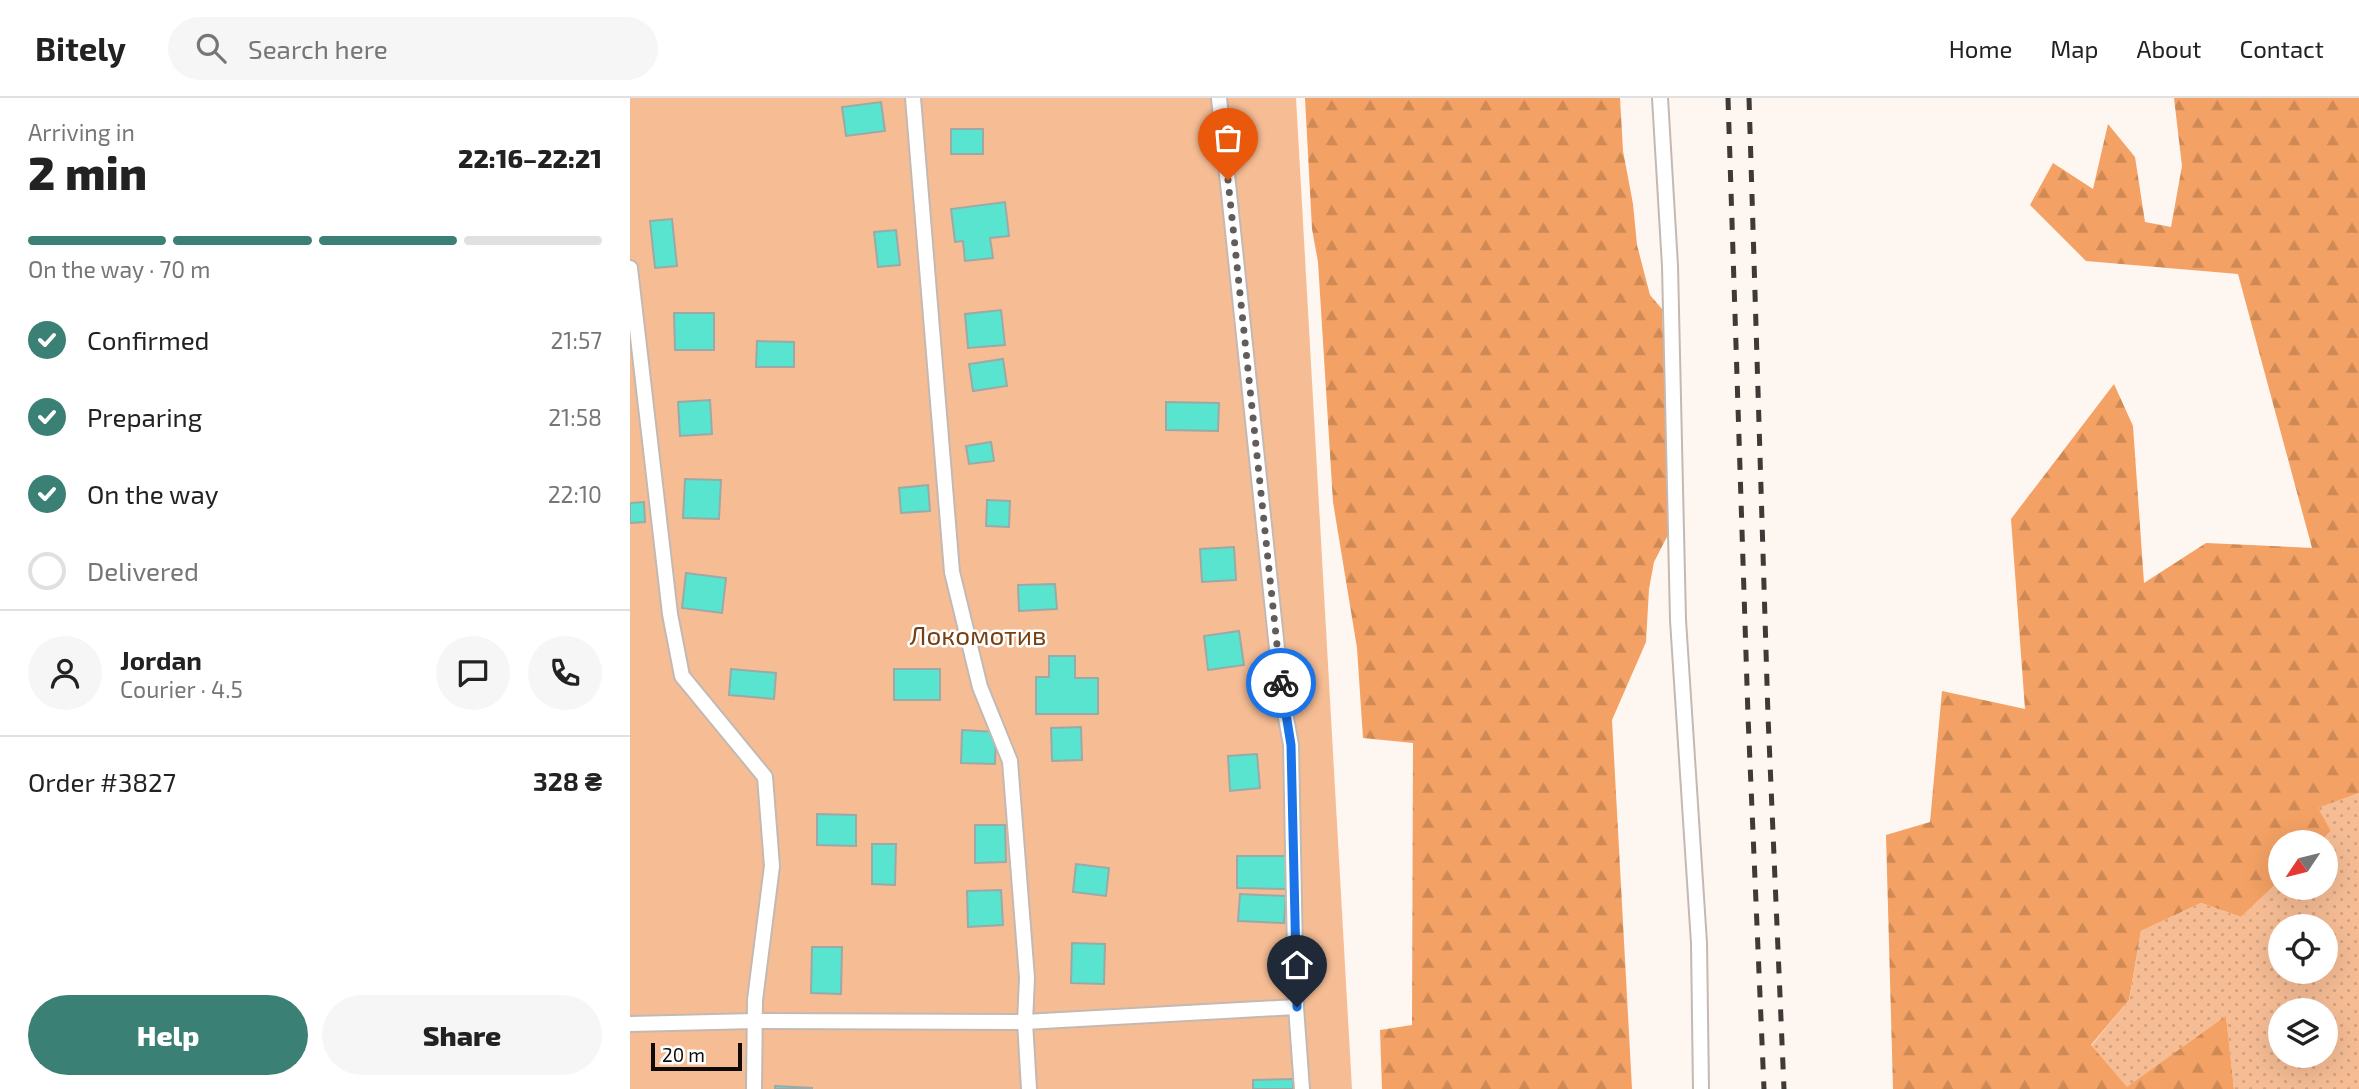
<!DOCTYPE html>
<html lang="en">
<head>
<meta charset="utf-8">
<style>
  body { margin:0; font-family:"Exo 2",sans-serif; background:#f6f6f6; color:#222; height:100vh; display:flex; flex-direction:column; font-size:26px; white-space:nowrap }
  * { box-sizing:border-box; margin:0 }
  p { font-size:23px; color:#767676 }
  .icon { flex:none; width:38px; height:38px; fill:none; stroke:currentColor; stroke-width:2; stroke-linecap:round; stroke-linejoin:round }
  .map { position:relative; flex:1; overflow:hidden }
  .sheet { display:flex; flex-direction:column; background:#fff; width:630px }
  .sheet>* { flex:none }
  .needle { width:46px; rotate:235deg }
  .fabs { position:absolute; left:1638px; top:732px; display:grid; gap:14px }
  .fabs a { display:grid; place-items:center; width:70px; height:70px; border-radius:50%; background:#fff; box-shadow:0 7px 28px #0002; font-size:35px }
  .scale { position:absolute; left:21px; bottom:18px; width:91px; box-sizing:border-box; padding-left:7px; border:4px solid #0e0b09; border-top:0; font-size:19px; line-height:24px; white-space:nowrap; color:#0e0b09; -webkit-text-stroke:5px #fff; paint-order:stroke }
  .pin { position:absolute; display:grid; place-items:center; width:60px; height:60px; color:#fff; margin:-72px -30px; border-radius:50% 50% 50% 0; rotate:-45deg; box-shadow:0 0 7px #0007 }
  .pin .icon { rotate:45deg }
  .courier { position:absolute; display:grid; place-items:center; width:70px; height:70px; margin:-35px; border:5px solid #1a73e8; border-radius:50%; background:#fff; color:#222; box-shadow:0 2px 9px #0007 }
  .summary em { font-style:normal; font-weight:800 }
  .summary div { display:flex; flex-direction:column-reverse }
  .summary { display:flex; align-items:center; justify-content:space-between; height:119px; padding:0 28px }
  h1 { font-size:46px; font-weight:800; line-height:52px }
  .bar { display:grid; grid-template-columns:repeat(4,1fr); gap:10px 7px; align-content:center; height:84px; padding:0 28px }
  .bar i { height:9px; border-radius:5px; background:#e0e0e0 }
  .bar .on { background:#3b8074 }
  .bar p { grid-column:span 4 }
  .line { display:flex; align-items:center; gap:18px; padding:0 28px; border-top:2px solid #e0e0e0 }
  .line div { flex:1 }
  .round { display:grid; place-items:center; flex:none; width:74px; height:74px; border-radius:37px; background:#f6f6f6 }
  ol { padding:0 28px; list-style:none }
  li { display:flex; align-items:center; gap:21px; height:77px }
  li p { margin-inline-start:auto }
  li .icon { padding:7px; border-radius:50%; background:#3b8074; color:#fff; stroke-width:4 }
  li:last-child { color:#767676 }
  li i { width:38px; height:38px; border:4px solid #e0e0e0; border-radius:50% }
  .cta { display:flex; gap:14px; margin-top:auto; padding:14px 28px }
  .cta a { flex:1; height:80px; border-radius:42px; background:#3b8074; color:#fff; font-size:28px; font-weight:800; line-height:80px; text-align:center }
  .cta a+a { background:#f6f6f6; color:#222 }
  header { display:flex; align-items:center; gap:42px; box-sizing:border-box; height:98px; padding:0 35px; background:#fff; border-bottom:2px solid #e0e0e0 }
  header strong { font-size:33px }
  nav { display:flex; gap:38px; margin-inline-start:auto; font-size:24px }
  .search { width:490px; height:63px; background:#f6f6f6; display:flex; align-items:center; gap:18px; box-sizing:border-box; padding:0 24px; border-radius:38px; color:#767676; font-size:26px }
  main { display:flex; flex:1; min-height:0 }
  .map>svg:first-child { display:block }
  .grass { fill:url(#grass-dots); fill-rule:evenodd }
  .forest { fill:url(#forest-firs) }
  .green { fill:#f6bd95 }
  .building { fill:#58e4ce; stroke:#9ca9a6; stroke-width:2 }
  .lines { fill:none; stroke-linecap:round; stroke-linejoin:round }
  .service-casing { stroke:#c3b9b2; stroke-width:18 }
  .service { stroke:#fff; stroke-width:14 }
  .rail { stroke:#3e3a38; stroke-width:5; stroke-dasharray:12 12; stroke-linecap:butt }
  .done { stroke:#625d5a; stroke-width:7; stroke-dasharray:0 12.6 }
  .route { stroke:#1a73e8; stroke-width:9 }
  .labels { text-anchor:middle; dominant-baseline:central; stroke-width:5; stroke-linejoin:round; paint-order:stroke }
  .park-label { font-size:26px; fill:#754114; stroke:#fff }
</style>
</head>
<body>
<header>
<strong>Bitely</strong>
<div class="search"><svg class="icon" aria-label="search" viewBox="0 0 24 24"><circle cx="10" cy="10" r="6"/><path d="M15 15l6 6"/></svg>Search here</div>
<nav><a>Home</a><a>Map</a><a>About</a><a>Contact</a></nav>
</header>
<main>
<section class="sheet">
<div class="summary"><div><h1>2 min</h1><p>Arriving in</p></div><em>22:16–22:21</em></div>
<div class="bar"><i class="on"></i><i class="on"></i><i class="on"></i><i></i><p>On the way · 70 m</p></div>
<ol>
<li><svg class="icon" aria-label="check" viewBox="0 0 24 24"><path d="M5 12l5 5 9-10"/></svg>Confirmed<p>21:57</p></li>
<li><svg class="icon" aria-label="check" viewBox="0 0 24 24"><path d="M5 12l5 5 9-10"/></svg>Preparing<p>21:58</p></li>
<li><svg class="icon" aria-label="check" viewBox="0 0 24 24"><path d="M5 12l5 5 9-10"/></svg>On the way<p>22:10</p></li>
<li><i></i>Delivered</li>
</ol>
<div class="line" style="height:126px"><a class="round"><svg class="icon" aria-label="person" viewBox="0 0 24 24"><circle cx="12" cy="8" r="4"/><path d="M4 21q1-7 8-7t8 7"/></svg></a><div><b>Jordan</b><p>Courier · 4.5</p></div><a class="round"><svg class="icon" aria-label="chat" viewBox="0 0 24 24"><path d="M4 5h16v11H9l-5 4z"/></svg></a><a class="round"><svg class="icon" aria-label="phone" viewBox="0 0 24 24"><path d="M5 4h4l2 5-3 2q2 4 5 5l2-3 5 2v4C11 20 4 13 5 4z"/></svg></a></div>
<div class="line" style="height:91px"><div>Order #3827</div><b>328 ₴</b></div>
<div class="cta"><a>Help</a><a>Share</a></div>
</section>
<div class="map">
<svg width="1729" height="991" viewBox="0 0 1729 991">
  <defs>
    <pattern id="grass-dots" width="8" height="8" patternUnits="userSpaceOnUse" patternTransform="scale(1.75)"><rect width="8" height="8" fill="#f6bd95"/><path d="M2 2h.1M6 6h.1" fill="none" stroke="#d2a17f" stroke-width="1.8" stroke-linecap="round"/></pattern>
    <pattern id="forest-firs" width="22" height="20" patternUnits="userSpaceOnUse" patternTransform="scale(1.75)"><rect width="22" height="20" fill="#f3a164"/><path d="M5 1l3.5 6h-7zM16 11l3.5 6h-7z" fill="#cf8955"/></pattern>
  </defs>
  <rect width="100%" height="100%" fill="#fef6f1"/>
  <path class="grass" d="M1729 695V991H1604L1596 919 1497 990 1461 948 1499 902 1511 833 1571 805 1611 819 1650 782V789H1696V744H1690L1701 733 1687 710ZM1650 828H1696V873H1650ZM1650 912H1696V957H1650Z"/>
  <g class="forest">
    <path d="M675 0H990L993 53 1003 106 1007 147 1020 197 1032 211 1040 433 1024 464 1019 491 1016 544 982 622 1002 991H752L750 932 782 927 783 645 733 640 727 550 703 404 688 164 682 131Z"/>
    <path d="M1544 0H1729V695L1688 710 1701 733 1690 744H1650V782L1611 819 1571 805 1511 833 1499 902 1461 947 1497 989 1596 918 1604 991H1263L1256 737 1300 724 1312 593 1395 611 1381 421 1484 286 1503 328 1514 485 1576 445 1682 450 1608 176 1456 163 1400 107 1423 65 1463 91 1478 26 1505 59 1515 124 1541 129 1552 68Z"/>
  </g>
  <path class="green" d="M0 0H666L722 991H0Z"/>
  <g class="building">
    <path d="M251 4 255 33 216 38 212 9Z"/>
    <rect x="321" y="31" width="32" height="25"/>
    <path d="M375 104 379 138 360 140 363 160 335 163 333 143 325 144 321 111Z"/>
    <path d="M42 121 47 168 25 170 20 123Z"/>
    <path d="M266 132 270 167 248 169 244 134Z"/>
    <path d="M371 212 375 247 338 250 335 216Z"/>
    <path d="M44 215H84V252H45Z"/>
    <path d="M127 243 164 244V269H126Z"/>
    <path d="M373 261 377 288 343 293 339 266Z"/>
    <path d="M80 302 82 336 50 338 48 304Z"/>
    <path d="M536 304 589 305 588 333 536 332Z"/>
    <path d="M361 344 364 363 339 366 336 348Z"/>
    <path d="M55 381 91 382 89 421 53 420Z"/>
    <path d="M298 387 300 413 271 415 269 390Z"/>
    <path d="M357 402 380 403 379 429 356 428Z"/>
    <path d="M14 404 15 424 0 425V405Z"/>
    <path d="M604 449 606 482 572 484 570 451Z"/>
    <path d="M56 475 96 480 92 515 52 510Z"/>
    <path d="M425 486 427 511 389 513 388 487Z"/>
    <path d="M609 533 614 567 578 572 574 538Z"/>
    <path d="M419 558H445V580H468V616H406V579H419Z"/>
    <path d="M101 571 146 575 144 601 99 597Z"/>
    <rect x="264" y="571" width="46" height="31"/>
    <path d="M451 629 452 662 422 663 421 630Z"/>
    <path d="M332 632 366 634 365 666 331 665Z"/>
    <path d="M627 656 630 690 600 693 598 658Z"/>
    <path d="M187 716 226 717V748L187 747Z"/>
    <path d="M345 727H375L376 764 345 765Z"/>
    <path d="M242 746H266L265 787 242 786Z"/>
    <path d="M607 758H656V791L607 790Z"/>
    <path d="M446 766 479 770 476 798 443 794Z"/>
    <path d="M371 792 373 827 338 829 337 793Z"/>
    <path d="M610 796 656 798 654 825 608 823Z"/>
    <path d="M442 845 475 846 474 886 441 885Z"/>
    <path d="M182 849H212L211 896 181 895Z"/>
    <path d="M663 981V991H623V982Z"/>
    <path d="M145 988 182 990V991H145Z"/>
  </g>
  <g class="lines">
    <defs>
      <g id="service">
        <path d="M283 0 322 474 350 589 380 663 397 880 395 924 399 991"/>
        <path d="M589 0 652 598 661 647 666 909 672 991"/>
        <path d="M1030 0 1040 168 1048 522 1069 845 1071 991"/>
        <path d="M0 170 40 516 52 578 135 679 142 768 125 902 124 991"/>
        <path d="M0 926 125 923 395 924 666 909"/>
      </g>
    </defs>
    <use href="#service" class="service-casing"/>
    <use href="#service" class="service"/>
    <g class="rail">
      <path d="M1098 0 1118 618 1134 991"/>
      <path d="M1119 0 1138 618 1154 991"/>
    </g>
  </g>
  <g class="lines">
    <path class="done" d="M598 82 651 585"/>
    <path class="route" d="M651 585 661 647 667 909"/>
  </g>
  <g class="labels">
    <g class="park-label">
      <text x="348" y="536">Локомотив</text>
    </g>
  </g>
</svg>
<div class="fabs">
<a><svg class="needle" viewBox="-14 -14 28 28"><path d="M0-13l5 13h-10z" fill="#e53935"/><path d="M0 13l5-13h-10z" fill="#767676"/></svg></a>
<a><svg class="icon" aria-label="locate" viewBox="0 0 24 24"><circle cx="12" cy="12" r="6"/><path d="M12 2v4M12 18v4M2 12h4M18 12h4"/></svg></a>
<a><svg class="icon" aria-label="layers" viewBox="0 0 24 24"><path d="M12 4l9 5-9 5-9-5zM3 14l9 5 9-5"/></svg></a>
</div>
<div class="scale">20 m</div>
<div class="pin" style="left:598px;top:82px;background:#ea580c"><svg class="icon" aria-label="bag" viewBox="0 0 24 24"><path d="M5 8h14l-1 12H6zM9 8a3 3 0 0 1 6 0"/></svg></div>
<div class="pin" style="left:667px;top:909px;background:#1f2937"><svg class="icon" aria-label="home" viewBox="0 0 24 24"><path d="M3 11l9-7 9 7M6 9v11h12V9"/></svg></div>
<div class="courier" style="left:651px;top:585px"><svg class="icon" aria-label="bike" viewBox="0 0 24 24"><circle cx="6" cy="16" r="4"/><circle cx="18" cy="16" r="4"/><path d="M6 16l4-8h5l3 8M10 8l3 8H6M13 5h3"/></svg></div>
</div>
</main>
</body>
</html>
